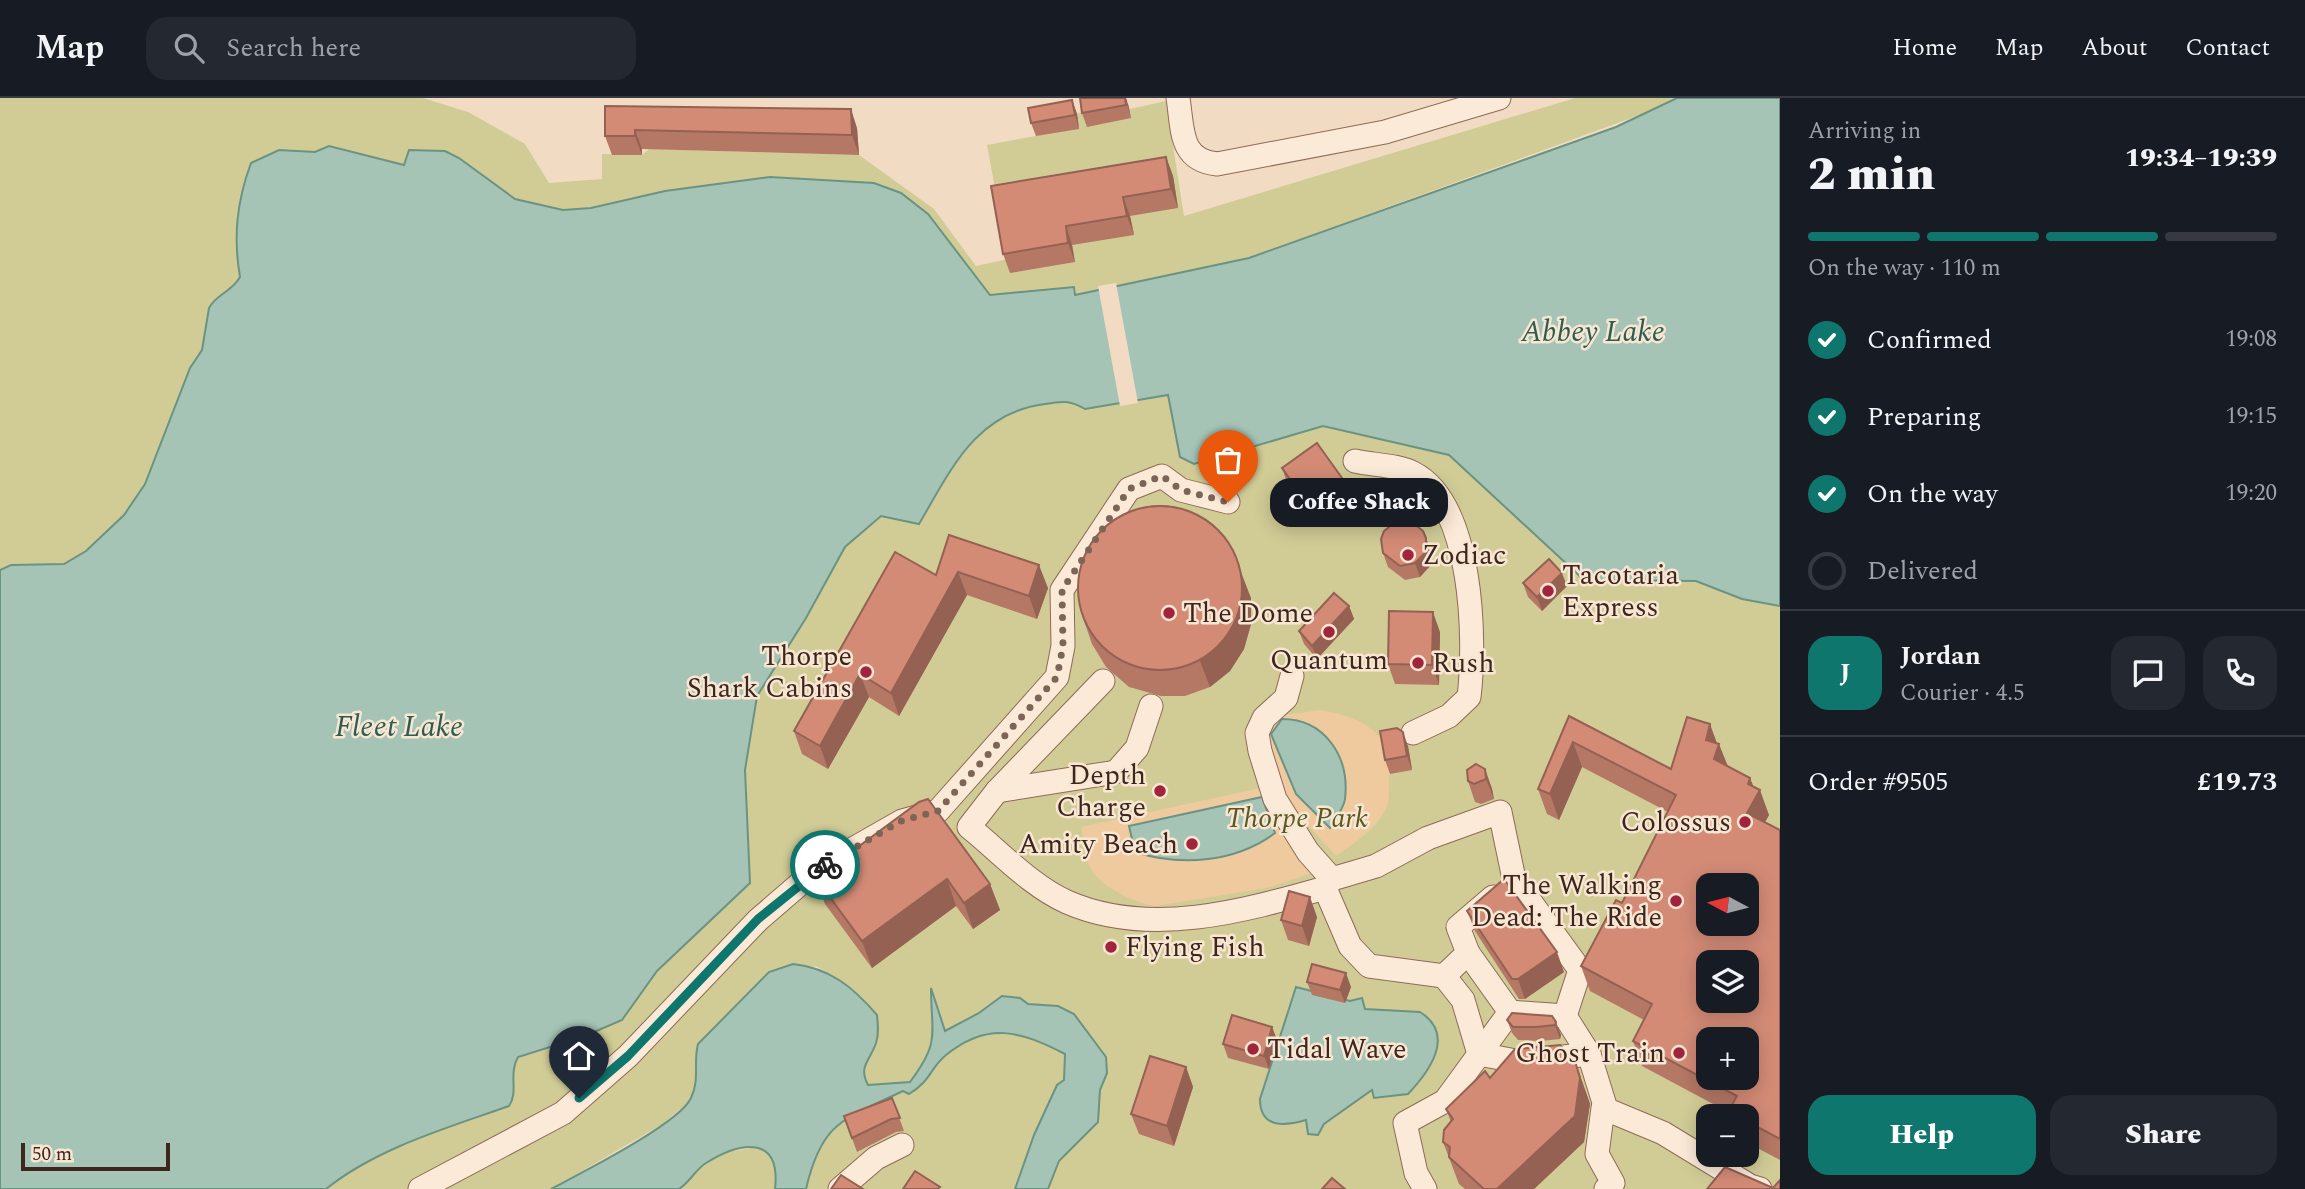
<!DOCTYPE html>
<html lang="en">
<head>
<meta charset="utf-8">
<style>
  body { margin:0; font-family:Spectral,serif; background:#242831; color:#f1f3f6; height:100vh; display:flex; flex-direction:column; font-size:26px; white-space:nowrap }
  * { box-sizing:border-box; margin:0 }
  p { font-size:23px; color:#9ea1a6 }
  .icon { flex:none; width:38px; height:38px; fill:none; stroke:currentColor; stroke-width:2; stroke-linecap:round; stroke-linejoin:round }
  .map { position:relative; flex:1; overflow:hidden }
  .details { display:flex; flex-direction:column; background:#171b24; width:525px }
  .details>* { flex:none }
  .needle { width:46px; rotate:277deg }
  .tools { position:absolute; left:1696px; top:775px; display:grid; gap:14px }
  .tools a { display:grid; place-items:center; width:63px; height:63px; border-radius:14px; background:#171b24; box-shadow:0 4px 18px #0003; font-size:35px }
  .scale { position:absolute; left:21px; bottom:18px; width:149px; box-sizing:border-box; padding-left:7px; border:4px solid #3c261d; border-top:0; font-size:19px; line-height:24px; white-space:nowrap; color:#3c261d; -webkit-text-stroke:5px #f8e6d3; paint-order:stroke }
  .pin { position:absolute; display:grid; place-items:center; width:60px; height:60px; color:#fff; margin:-72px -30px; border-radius:50% 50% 50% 0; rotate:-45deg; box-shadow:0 0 7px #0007 }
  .pin .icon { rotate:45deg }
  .courier { position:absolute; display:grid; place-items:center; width:70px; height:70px; margin:-35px; border:5px solid #0f766e; border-radius:50%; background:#fff; color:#222; box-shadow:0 2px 9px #0007 }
  .bubble { position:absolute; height:49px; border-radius:21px; background:#171b24; box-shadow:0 4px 18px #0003; font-size:23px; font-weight:800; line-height:49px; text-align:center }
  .head em { font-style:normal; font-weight:800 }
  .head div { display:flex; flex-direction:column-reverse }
  .head { display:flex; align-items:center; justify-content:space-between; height:119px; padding:0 28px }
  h1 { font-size:46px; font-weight:800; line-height:52px }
  .bar { display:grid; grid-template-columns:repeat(4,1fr); gap:10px 7px; align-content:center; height:84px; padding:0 28px }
  .bar i { height:9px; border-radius:5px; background:#363941 }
  .bar .on { background:#0f766e }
  .bar p { grid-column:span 4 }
  .line { display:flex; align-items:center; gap:18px; padding:0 28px; border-top:2px solid #363941 }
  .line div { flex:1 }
  .round { display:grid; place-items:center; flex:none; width:74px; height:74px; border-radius:21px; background:#242831 }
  ol { padding:0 28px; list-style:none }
  li { display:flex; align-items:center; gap:21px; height:77px }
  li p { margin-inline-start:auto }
  li .icon { padding:7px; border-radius:50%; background:#0f766e; color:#fff; stroke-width:4 }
  li:last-child { color:#9ea1a6 }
  li i { width:38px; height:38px; border:4px solid #363941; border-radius:50% }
  .action { display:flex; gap:14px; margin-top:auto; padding:14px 28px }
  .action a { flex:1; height:80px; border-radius:21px; background:#0f766e; color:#fff; font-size:28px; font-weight:800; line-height:80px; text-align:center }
  .action a+a { background:#242831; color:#f1f3f6 }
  header { display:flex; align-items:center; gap:42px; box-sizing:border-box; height:98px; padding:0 35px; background:#171b24; border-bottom:2px solid #363941 }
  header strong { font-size:33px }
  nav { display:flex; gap:38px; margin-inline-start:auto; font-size:24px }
  .search { width:490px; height:63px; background:#242831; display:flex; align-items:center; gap:18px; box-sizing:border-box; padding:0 24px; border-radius:21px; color:#9ea1a6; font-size:26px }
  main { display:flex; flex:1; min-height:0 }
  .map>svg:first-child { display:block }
  .green { fill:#d1cc96; fill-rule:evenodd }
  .sand { fill:#efca9e }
  .water { fill:#a5c4b5; stroke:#6b9382; stroke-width:2 }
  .pier { fill:#f2dbc3 }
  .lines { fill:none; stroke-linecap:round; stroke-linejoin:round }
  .minor-casing { stroke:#8e6a58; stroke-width:25 }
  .minor { stroke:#fbead7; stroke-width:23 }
  .wall { fill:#b57865 }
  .shaded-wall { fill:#946153 }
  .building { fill:#d38b76; stroke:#946153; stroke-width:2; fill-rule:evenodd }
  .done { stroke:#7c6557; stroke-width:7; stroke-dasharray:0 12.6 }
  .route { stroke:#0f766e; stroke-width:9 }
  .poi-dot { fill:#a2233c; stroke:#f8e6d3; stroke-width:2.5 }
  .labels { text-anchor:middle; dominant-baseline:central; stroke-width:5; stroke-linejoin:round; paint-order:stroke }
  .poi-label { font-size:28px; fill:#3c261d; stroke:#f8e6d3; text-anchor:start }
  .park-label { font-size:28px; font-style:italic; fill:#575a22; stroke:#f8e6d3 }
  .water-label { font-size:30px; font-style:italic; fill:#2b5d50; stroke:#f8e6d3 }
</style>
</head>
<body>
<header>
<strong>Map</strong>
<div class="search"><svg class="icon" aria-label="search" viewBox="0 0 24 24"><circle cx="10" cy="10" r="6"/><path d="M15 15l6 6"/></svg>Search here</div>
<nav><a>Home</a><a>Map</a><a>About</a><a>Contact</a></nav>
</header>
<main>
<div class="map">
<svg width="1780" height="1091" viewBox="0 0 1780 1091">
  <rect width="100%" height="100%" fill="#f2dbc3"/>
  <g class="green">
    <path d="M0 0H423L468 14 525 46 549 85 602 81V56L642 57 649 51 859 57 934 111 976 168 1008 161 987 47 1035 38 1073 16 1128 6 1130 11 1166 3 1184 118 1575 0H1677L1664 8 1249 160 1117 189 1138 302 1168 297 1194 366 1323 328 1449 357 1584 482 1696 483 1742 501 1780 508V1091H806L814 1057 868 987C859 969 868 964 875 947 891 910 843 883 816 868L696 952 697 981 691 1002 661 1027 551 1091H324C377 1052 446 1030 509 1008 519 994 508 976 518 959L585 938 622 922 657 873 750 786 745 672 757 598 806 520 845 449 881 418 953 369 984 330 1030 308 1070 302 1085 311 1119 305 1074 190 990 197 928 116 901 95 874 85 770 79 665 93 591 110 563 112 515 101 445 53 419 55 405 68 329 48 315 54 279 52 251 65C237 103 233 138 240 179 233 194 216 196 209 210L202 252 190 270 145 386 124 417 86 453 64 466 11 467 0 472ZM1708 788H1746V826H1708ZM1708 864H1746V903H1708ZM1708 942H1746V980H1708ZM1708 1018H1746V1057H1708Z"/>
    <path d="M757 1049C777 1056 777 1072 775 1091H679L704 1066 727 1054Z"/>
  </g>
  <g class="sand">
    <path d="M1320 612C1361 619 1395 634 1389 683 1389 691 1390 703 1386 710 1377 731 1354 745 1336 758L1283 700 1277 666 1265 632 1279 618Z"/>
    <path d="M1265 689 1321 772 1267 790 1154 808C1133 804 1098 788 1089 767 1084 756 1084 741 1081 729Z"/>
  </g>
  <g class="water">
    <path d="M1677 0H1780V508L1742 501 1696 483 1584 482 1449 357 1323 328 1194 366 1180 359 1168 297 1085 311C1070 302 1062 303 1045 306 975 315 951 372 919 426L881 418 845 449 806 520 757 598 745 672 750 785 657 873 622 922 585 938 518 959C508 976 519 994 509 1008 447 1030 377 1050 326 1091H0V472L11 467 64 466 86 453 124 417 145 386 190 270 202 252 209 210C216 196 232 194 240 179 233 138 237 103 251 65L279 52 315 54 329 48 404 67 409 52 445 53 459 60 515 101 563 112 591 110 665 93 770 79 874 85 901 95 928 116 990 197 1074 189 1075 197 1249 160 1616 29Z"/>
    <path d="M1282 621C1325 621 1350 659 1345 701 1344 710 1335 722 1330 730L1296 696 1271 636Z"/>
    <path d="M1262 699 1275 735C1236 764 1182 769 1135 754L1129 728Z"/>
    <path d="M793 866C830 870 853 889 877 917 878 927 879 936 876 945 870 963 858 968 868 987L910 984C941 943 931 936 931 890L945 933 979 915 1002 898 1020 900 1028 906 1058 908 1074 916 1106 959 1107 975 1100 992 1098 1024 1059 1063 1048 1091H1015L1034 1037 1057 987 1064 982 1065 956C1020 933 988 923 946 957 930 970 931 983 909 996L903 993C845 1021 822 1022 806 1091H775C781 1037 741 1043 706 1065 696 1071 690 1084 679 1091H551C579 1076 679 1026 691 1000 700 982 693 964 698 946L769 874Z"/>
    <path d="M1296 889 1350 903 1362 900 1365 911 1420 914C1457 937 1428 975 1408 996L1374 1000 1372 992 1324 1026 1318 1037 1308 1036 1306 1022C1285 1028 1260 1031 1260 1001Z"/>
  </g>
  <path class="pier" d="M1116 185 1138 305 1120 308 1098 188Z"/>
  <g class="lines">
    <defs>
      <g id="minor">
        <path d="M1178 0C1183 31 1179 62 1217 66L1385 34 1499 0"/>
        <path d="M1355 363C1372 367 1398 367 1413 375 1473 406 1476 541 1469 599L1449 618 1413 635"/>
        <path d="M1292 578 1286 600 1264 620 1257 635 1260 653 1275 701 1308 754 1332 781"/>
        <path d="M1103 583 997 693 969 729C1000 754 1031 788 1067 804 1149 840 1244 813 1325 790L1332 781 1376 768 1428 740 1500 714 1514 781 1580 872 1565 918"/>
        <path d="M997 693 1116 674 1137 650 1151 608"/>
        <path d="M1325 790 1350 848 1369 868 1444 878 1468 855 1458 829 1493 799"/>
        <path d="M1468 855 1510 914 1565 918 1589 956"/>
        <path d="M1444 878 1463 902 1479 956 1521 964 1589 956 1606 1011"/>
        <path d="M420 1091 563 1015 628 958 758 822 816 772 902 723 938 713 1057 579 1063 548 1062 492 1129 391 1162 378 1181 392 1228 404"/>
        <path d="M840 1091 876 1060 902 1047"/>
        <path d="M1425 1091 1416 1075 1405 1025 1445 1003 1510 914"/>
        <path d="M1606 1091 1613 1085 1597 1056 1603 1010 1663 1035 1750 1088 1760 1091"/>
      </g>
    </defs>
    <use href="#minor" class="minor-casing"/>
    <use href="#minor" class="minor"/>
  </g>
  <g class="wall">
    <path d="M1072 2 1077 16 1079 31 1036 38 1031 25Z"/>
    <path d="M1128 6 1131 20 1087 29 1082 15Z"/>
    <path d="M605 8 857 30 859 57 642 51V57H612L605 38Z"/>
    <path d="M1166 59 1173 78 1178 110 1130 118 1134 137 1072 147 1075 164 1010 175 1003 156Z"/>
    <path d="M1282 370 1342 380 1349 400 1314 425 1289 390Z"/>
    <path d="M949 437 1048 490 1037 521 967 497 899 618 869 599 828 671 802 656 794 633 936 477Z"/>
    <path d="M1426 440 1431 453 1430 468 1420 479 1405 482 1388 469 1383 455Z"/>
    <path d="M1523 485 1567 488 1542 513 1528 499Z"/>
    <path d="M1251 500V526L1244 551 1230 573 1210 589 1185 598H1161L1129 589 1106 569 1092 546 1083 520Z"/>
    <path d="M1349 508 1354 521 1317 561 1304 546 1299 533Z"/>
    <path d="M1440 534 1439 587 1395 586 1388 566Z"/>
    <path d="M1569 618 1671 671 1717 645 1727 668 1753 688 1769 717 1765 724 1780 732V1062L1746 1044V1018H1730L1728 1014 1642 968 1633 943 1644 922 1590 893 1581 868 1622 805 1668 714 1582 669 1559 722 1547 716 1538 691Z"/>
    <path d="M1408 648 1412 672 1390 676 1385 662Z"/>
    <path d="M1485 671 1492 691 1494 701 1481 706 1475 704 1468 683Z"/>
    <path d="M919 704 990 786 1000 812 973 831 956 808 872 870 825 806 816 780Z"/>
    <path d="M1467 813 1564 874 1525 901H1519L1475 833Z"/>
    <path d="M1317 819 1309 848 1288 842 1281 822Z"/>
    <path d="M1307 884 1351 889 1345 905 1312 897Z"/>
    <path d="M1552 918 1561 937 1560 941 1541 943 1518 942 1512 935 1507 922Z"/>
    <path d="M1272 929 1277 942 1269 971 1228 960 1223 946Z"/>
    <path d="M1575 963 1590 1006 1584 1044 1534 1091H1465L1459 1086 1443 1044 1451 1024 1446 1011 1490 980Z"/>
    <path d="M1186 969 1193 989 1174 1048 1139 1036 1131 1016Z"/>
    <path d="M892 1000 904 1033 896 1034 857 1054 844 1018Z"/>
  </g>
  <g class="shaded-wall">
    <path d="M1125 0H1126L1128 6 1131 20Z"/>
    <path d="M1072 2 1077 16 1079 31 1075 17Z"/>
    <path d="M851 11 857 30 859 57 852 37Z"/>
    <path d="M635 32 642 51V57L635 38Z"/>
    <path d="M1166 59 1173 78 1178 110 1171 91Z"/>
    <path d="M1123 99 1130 118 1134 137 1127 118Z"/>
    <path d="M1066 128 1072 147 1075 164 1068 145Z"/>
    <path d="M1342 380 1349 400 1314 425 1307 405Z"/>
    <path d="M1426 440 1431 453 1430 468 1420 479 1415 465Z"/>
    <path d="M1039 467 1048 490 1037 521 1029 498Z"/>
    <path d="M958 474 967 497 899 618 891 595Z"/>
    <path d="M1241 474 1251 500V526L1244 551 1230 573 1210 589 1200 563Z"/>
    <path d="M1562 475 1567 488 1542 513 1537 499Z"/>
    <path d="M1349 508 1354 521 1317 561 1312 548Z"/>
    <path d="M1433 514 1440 534 1439 587 1432 567Z"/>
    <path d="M860 576 869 599 828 671 820 648Z"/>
    <path d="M1710 626 1718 648 1719 646 1729 671 1724 687 1706 642Z"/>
    <path d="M1403 634 1408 648 1412 672 1407 658Z"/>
    <path d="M1573 644 1582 669 1559 722 1550 696Z"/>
    <path d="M1485 671 1492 691 1494 701 1486 681Z"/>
    <path d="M1750 680 1757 697 1760 692 1769 717 1756 740 1747 715 1748 686Z"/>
    <path d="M947 781 956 808 872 870 862 843Z"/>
    <path d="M990 786 1000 812 973 831 964 805Z"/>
    <path d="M1310 799 1317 819 1309 848 1302 828Z"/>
    <path d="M1557 854 1564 874 1525 901 1518 881Z"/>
    <path d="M1346 875 1351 889 1345 905 1340 892Z"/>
    <path d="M1556 924 1561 937 1560 941 1555 927Z"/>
    <path d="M1272 929 1277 942 1269 971 1264 958Z"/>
    <path d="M1575 963 1590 1006 1584 1044 1534 1091H1497Z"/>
    <path d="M1186 969 1193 989 1174 1048 1167 1028Z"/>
  </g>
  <g class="building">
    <path d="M1080 0H1125L1126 7 1082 15Z"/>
    <path d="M1072 2 1075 17 1031 25 1028 10Z"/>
    <path d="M605 8 851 11 852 37 635 32V38H605Z"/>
    <path d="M1166 59 1171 91 1123 99 1127 118 1066 128 1068 145 1003 156 991 88Z"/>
    <path d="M1317 345 1342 380 1307 405 1282 370Z"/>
    <circle cx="1160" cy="490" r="82"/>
    <path d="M1411 423 1423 433 1426 440 1425 455 1415 465 1400 468 1383 455 1381 441 1384 433 1395 424Z"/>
    <path d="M949 437 1039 467 1029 498 958 474 891 595 860 576 820 648 794 633 895 454 936 477Z"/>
    <path d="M1549 461 1562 475 1537 499 1523 485Z"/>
    <path d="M1334 495 1349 508 1312 548 1299 533Z"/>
    <path d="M1389 513 1433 514 1432 567 1388 566Z"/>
    <path d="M1569 618 1671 671 1687 619 1710 626 1706 642 1719 646 1714 661 1750 680 1748 686 1760 692 1747 715 1780 732V1041L1746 1023V1018H1737L1728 1014 1737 998 1633 943 1652 906 1581 868 1616 802 1622 805 1676 697 1573 644 1550 696 1538 691ZM1708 788H1746V826H1708ZM1708 864H1746V903H1708ZM1708 942H1746V980H1708Z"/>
    <path d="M1397 630 1403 634 1407 658 1385 662 1380 633Z"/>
    <path d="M1476 666 1485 671 1486 681 1474 686 1468 683 1467 672Z"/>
    <path d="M928 701 990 786 964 805 947 781 862 843 816 780 919 704Z"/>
    <path d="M1504 781 1557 854 1518 881H1512L1467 813Z"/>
    <path d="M1289 793 1310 799 1302 828 1281 822Z"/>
    <path d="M1312 866 1346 875 1340 892 1307 884Z"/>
    <path d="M1512 915 1552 918 1556 924 1555 927 1536 929H1513L1507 922Z"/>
    <path d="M1232 917 1272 929 1264 958 1223 946Z"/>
    <path d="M1560 947 1575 963 1580 980 1575 1018 1497 1091H1484L1449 1059 1450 1049 1443 1044 1444 1032 1453 1021 1446 1011 1485 973 1490 980 1515 951Z"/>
    <path d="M1150 958 1186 969 1167 1028 1131 1016Z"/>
    <path d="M892 1000 900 1020 891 1021 852 1040 844 1018Z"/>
    <path d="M1725 1069 1773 1090 1780 1082V1091H1707Z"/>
    <path d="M915 1073 940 1089 938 1091H903Z"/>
    <path d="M841 1077 863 1091H831Z"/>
    <path d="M1332 1080 1345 1091H1322Z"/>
  </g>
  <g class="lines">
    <path class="done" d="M825 767 901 723 938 713 1057 579 1063 548 1062 492 1129 391 1162 378 1181 392 1228 404"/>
    <path class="route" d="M579 1000 628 958 758 821 825 767"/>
  </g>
  <g class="poi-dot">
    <circle cx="1408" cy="457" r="7"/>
    <circle cx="1548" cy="493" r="7"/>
    <circle cx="1169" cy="515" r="7"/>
    <circle cx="1329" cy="534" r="7"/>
    <circle cx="1418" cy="565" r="7"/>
    <circle cx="866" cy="574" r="7"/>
    <circle cx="1160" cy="693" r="7"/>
    <circle cx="1745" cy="724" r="7"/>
    <circle cx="1192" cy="746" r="7"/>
    <circle cx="1676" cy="803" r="7"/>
    <circle cx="1111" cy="849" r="7"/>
    <circle cx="1253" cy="951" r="7"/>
    <circle cx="1679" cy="955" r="7"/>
  </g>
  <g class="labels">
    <g class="poi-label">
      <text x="1422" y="457">Zodiac</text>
      <text x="1562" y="477">Tacotaria<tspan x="1562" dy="32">Express</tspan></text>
      <text x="1183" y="515">The Dome</text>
      <text x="852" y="558" text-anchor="end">Thorpe<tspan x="852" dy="32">Shark Cabins</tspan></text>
      <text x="1329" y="562" text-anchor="middle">Quantum</text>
      <text x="1432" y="565">Rush</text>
      <text x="1146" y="677" text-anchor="end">Depth<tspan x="1146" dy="32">Charge</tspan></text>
      <text x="1731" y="724" text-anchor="end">Colossus</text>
      <text x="1178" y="746" text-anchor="end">Amity Beach</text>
      <text x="1662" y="787" text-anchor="end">The Walking<tspan x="1662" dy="32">Dead: The Ride</tspan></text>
      <text x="1125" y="849">Flying Fish</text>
      <text x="1267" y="951">Tidal Wave</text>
      <text x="1665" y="955" text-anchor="end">Ghost Train</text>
    </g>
    <g class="park-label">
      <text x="1297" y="720">Thorpe Park</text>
    </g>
    <g class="water-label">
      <text x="1593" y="234">Abbey Lake</text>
      <text x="399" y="629">Fleet Lake</text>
    </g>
  </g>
</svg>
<div class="tools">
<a><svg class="needle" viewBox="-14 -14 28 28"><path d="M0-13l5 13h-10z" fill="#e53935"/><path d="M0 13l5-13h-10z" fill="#9ea1a6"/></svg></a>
<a><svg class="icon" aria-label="layers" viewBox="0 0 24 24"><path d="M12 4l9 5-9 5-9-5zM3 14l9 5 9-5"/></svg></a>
<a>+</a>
<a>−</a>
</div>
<div class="scale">50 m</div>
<div class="pin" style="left:1228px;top:404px;background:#ea580c"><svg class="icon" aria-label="bag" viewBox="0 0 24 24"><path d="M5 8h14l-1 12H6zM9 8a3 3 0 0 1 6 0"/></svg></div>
<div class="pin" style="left:579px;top:1000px;background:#1f2937"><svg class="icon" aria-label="home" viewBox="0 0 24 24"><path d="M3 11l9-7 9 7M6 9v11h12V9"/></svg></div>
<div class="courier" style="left:825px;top:767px"><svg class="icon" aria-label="bike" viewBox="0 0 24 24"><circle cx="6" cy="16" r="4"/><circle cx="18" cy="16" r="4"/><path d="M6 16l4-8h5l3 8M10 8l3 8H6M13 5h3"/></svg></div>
<div class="bubble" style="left:1270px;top:380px;width:178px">Coffee Shack</div>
</div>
<section class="details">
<div class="head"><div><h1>2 min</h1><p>Arriving in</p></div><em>19:34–19:39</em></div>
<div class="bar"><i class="on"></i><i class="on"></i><i class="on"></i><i></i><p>On the way · 110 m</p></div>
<ol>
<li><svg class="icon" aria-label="check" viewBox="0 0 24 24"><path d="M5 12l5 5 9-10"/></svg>Confirmed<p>19:08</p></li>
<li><svg class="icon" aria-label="check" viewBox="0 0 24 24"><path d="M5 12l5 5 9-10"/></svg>Preparing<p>19:15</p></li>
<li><svg class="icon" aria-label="check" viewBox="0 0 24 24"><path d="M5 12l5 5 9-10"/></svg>On the way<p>19:20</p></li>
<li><i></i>Delivered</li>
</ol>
<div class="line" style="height:126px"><b class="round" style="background:#0f766e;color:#fff">J</b><div><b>Jordan</b><p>Courier · 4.5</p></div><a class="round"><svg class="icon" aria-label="chat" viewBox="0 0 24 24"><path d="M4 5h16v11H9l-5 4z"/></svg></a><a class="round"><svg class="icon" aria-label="phone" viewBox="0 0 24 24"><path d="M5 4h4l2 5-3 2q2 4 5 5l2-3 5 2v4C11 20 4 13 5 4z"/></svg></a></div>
<div class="line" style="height:91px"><div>Order #9505</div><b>£19.73</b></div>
<div class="action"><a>Help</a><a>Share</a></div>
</section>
</main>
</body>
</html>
